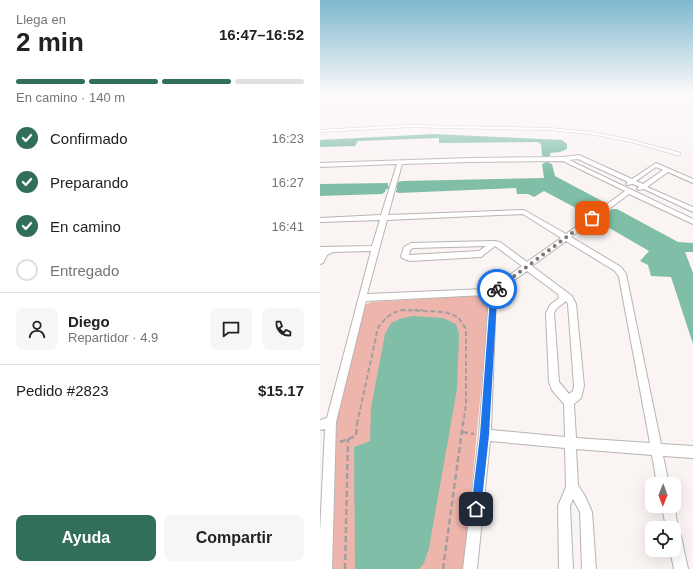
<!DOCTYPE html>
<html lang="es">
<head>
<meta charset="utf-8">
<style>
  body { margin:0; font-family:Helvetica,sans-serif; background:#f6f6f6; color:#222; height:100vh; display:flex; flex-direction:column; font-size:15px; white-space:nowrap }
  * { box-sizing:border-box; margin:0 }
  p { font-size:13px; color:#767676 }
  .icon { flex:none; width:22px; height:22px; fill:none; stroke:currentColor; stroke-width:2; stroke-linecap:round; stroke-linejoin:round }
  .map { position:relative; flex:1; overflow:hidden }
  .side { display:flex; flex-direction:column; background:#fff; width:320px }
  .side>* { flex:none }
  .needle { width:26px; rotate:181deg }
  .controls { position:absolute; left:325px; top:477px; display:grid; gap:8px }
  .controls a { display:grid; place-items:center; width:36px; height:36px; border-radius:8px; background:#fff; box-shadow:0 4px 16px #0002; font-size:20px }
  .pin { position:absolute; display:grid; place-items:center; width:34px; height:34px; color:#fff; margin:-17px; border-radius:8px; box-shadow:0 2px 6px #0006 }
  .courier { position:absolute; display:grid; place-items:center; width:40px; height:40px; margin:-20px; border:3px solid #1a73e8; border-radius:50%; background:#fff; color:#222; box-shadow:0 1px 5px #0007 }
  .headline em { font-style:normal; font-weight:600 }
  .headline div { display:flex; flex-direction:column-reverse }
  .headline { display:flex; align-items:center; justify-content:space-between; height:68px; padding:0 16px }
  h1 { font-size:26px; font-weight:600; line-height:30px }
  .bar { display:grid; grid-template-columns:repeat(4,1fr); gap:6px 4px; align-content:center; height:48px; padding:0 16px }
  .bar i { height:5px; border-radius:3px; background:#e0e0e0 }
  .bar .on { background:#316e5b }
  .bar p { grid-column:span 4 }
  .line { display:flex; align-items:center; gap:10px; padding:0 16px; border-top:1px solid #e0e0e0 }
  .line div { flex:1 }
  .round { display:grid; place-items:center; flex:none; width:42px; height:42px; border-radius:8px; background:#f6f6f6 }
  ol { padding:0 16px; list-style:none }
  li { display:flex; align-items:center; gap:12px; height:44px }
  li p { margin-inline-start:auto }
  li .icon { padding:4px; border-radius:50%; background:#316e5b; color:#fff; stroke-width:4 }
  li:last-child { color:#767676 }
  li i { width:22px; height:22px; border:2px solid #e0e0e0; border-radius:50% }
  .action { display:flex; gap:8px; margin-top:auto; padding:8px 16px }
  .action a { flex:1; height:46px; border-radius:8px; background:#316e5b; color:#fff; font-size:16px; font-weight:600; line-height:46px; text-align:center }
  .action a+a { background:#f6f6f6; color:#222 }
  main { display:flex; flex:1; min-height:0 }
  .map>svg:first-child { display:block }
  .green { fill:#eeb5ad }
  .water { fill:#80bea7 }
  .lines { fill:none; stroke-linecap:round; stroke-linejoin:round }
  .service-far1-casing { stroke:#b9b4b3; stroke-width:3.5 }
  .service-casing { stroke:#b9b4b3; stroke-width:4 }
  .minor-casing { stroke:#b9b4b3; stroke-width:2 }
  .path-far2 { stroke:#a39f9e; stroke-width:1.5; stroke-dasharray:4 2; stroke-linecap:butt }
  .path-far1 { stroke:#a39f9e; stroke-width:2; stroke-dasharray:5 2.5; stroke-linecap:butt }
  .path { stroke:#a39f9e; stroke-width:2.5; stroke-dasharray:6 3; stroke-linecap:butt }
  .service-far1 { stroke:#fff; stroke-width:2.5 }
  .service { stroke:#fff; stroke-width:3 }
  .minor { fill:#fff; fill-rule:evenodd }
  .route { fill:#1a73e8 }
  .done { stroke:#7e7a79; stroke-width:4; stroke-dasharray:0 7.2 }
</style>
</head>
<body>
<main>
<section class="side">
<div class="headline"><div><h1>2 min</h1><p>Llega en</p></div><em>16:47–16:52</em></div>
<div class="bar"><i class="on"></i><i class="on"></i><i class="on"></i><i></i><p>En camino · 140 m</p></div>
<ol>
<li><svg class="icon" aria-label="check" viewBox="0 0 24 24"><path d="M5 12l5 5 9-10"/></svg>Confirmado<p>16:23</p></li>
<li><svg class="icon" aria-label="check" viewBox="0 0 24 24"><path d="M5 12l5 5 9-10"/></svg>Preparando<p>16:27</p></li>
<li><svg class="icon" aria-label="check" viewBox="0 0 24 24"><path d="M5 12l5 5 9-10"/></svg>En camino<p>16:41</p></li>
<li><i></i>Entregado</li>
</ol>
<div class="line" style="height:72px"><a class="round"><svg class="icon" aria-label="person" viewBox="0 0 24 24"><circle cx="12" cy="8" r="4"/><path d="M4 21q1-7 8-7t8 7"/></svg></a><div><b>Diego</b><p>Repartidor · 4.9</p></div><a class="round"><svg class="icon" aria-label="chat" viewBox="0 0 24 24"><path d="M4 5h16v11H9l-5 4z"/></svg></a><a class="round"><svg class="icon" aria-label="phone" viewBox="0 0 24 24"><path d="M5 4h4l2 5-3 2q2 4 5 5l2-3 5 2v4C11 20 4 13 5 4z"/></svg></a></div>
<div class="line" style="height:52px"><div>Pedido #2823</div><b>$15.17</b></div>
<div class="action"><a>Ayuda</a><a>Compartir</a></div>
</section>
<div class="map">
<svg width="373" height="569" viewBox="0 0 373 569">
  <rect width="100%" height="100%" fill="#faf4f3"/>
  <path class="green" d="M160 295 167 299 169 305 144 569H12L16 434 18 407 45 305 51 302Z"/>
  <g class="water">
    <path d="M114 134 242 140 247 144V149L240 152 230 153V156H228L229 163 232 164 235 176 282 201 281 202 284 204 278 208 286 213 292 209H297L358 242 373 243V252H365L373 273V344L351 277 331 276 328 265 320 261 329 251 279 222 278 220 283 216 275 211 269 215 224 191 214 197 208 194H197L196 188 79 193 76 192 77 188 66 189 65 192 62 194 0 196V184L68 183V186H77L78 182 82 181 224 178 222 164 225 163 224 156H222L221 144 218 142 119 143V138L38 141 35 146 0 147V140Z"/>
    <path d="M93 316 123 318 136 324 139 334 137 389 109 548 104 563 99 569H35L34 447 50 441 51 408 65 334 71 323 82 318Z"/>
  </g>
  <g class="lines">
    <defs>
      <path id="service-far1" d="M0 131 88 126 229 129 271 133 312 141 344 150"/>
      <path id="service" d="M341 149 359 154"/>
      <g id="minor">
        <path d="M259 155 312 179 336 163 373 179V183L348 172 327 187 373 207V212L324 189 318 190 317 189 319 187 313 184 307 185 306 184 308 182 258 159 249 160 373 219V224L309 194 251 237 301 267 306 274 341 444 373 446V458L343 456 349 484H337L332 455 256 449 258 485 265 496 272 512 276 569H262L260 512 253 499 250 506 253 569H239L238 506 246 487 245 448 170 441 157 569H143L159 435 169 297 165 295 46 301 16 422 12 569H0V532L5 429 0 430V420L7 418 51 251 13 252 7 255 3 263 0 264V247L52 246 60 220 0 222V218L61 215 77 164 0 167V163L150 158 243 157ZM243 161 305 191 246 234 204 210 68 215 82 164 150 162ZM336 167 343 170 323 184 316 181ZM203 214 241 238 207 262 180 242 174 241 91 243 84 247 81 256 82 258 90 261 161 257 175 246 202 266 169 290 165 289 47 294 67 220ZM246 241 295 271 299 277 330 443 256 438 254 404 261 398 264 386 256 304 252 296 212 266ZM166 246 159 251 89 255 90 250 93 248ZM207 271 238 294 239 298 230 305 226 313 229 382 232 390 244 404 245 437 171 430 176 293ZM246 301 248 304 254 386 253 391 249 394 239 382 234 313 236 309Z"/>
        <path d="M354 505 358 528 357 531 361 536 368 569H354L350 550H354V528H346L342 506Z"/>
      </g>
    </defs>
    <use href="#service-far1" class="service-far1-casing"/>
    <use href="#service" class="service-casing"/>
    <use href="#minor" class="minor-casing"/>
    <path class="path-far2" d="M82 310H103"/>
    <path class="path-far1" d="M37 424 57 332 59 326 66 318 73 313 82 310 125 312 138 317 146 329V405L143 424"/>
    <g class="path">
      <path d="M142 432 154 434"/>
      <path d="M20 442 36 436 37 423"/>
      <path d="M25 569 28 439"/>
      <path d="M123 569 143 423"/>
    </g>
    <use href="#service-far1" class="service-far1"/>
    <use href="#service" class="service"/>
    <use href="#minor" class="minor"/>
  </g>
  <linearGradient id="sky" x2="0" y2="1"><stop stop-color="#7eb8ce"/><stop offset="0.54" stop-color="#fdfafa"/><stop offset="1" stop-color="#fdfafa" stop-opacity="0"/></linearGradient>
  <rect width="373" height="174" fill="url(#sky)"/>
  <path class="route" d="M177 286 180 289 175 294 177 298 169 435 161 509 160 513 156 514 153 513 151 509 160 435 170 298 168 293Z"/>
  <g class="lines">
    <path class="done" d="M177 289 272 218"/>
  </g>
</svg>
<div class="controls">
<a><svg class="needle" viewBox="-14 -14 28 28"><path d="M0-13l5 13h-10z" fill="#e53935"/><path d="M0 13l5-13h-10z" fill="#767676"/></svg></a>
<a><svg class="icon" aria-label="locate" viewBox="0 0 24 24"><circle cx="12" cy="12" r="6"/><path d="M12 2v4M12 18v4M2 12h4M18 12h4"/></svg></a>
</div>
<div class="pin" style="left:272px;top:218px;background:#ea580c"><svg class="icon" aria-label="bag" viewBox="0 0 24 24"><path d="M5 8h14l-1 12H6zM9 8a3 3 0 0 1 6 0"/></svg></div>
<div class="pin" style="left:156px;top:509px;background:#1f2937"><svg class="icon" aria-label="home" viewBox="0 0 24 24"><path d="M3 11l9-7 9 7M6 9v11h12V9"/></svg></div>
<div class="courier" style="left:177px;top:289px"><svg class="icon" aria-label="bike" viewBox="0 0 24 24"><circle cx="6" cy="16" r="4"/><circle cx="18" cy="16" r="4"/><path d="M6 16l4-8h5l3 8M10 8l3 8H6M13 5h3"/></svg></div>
</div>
</main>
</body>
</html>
